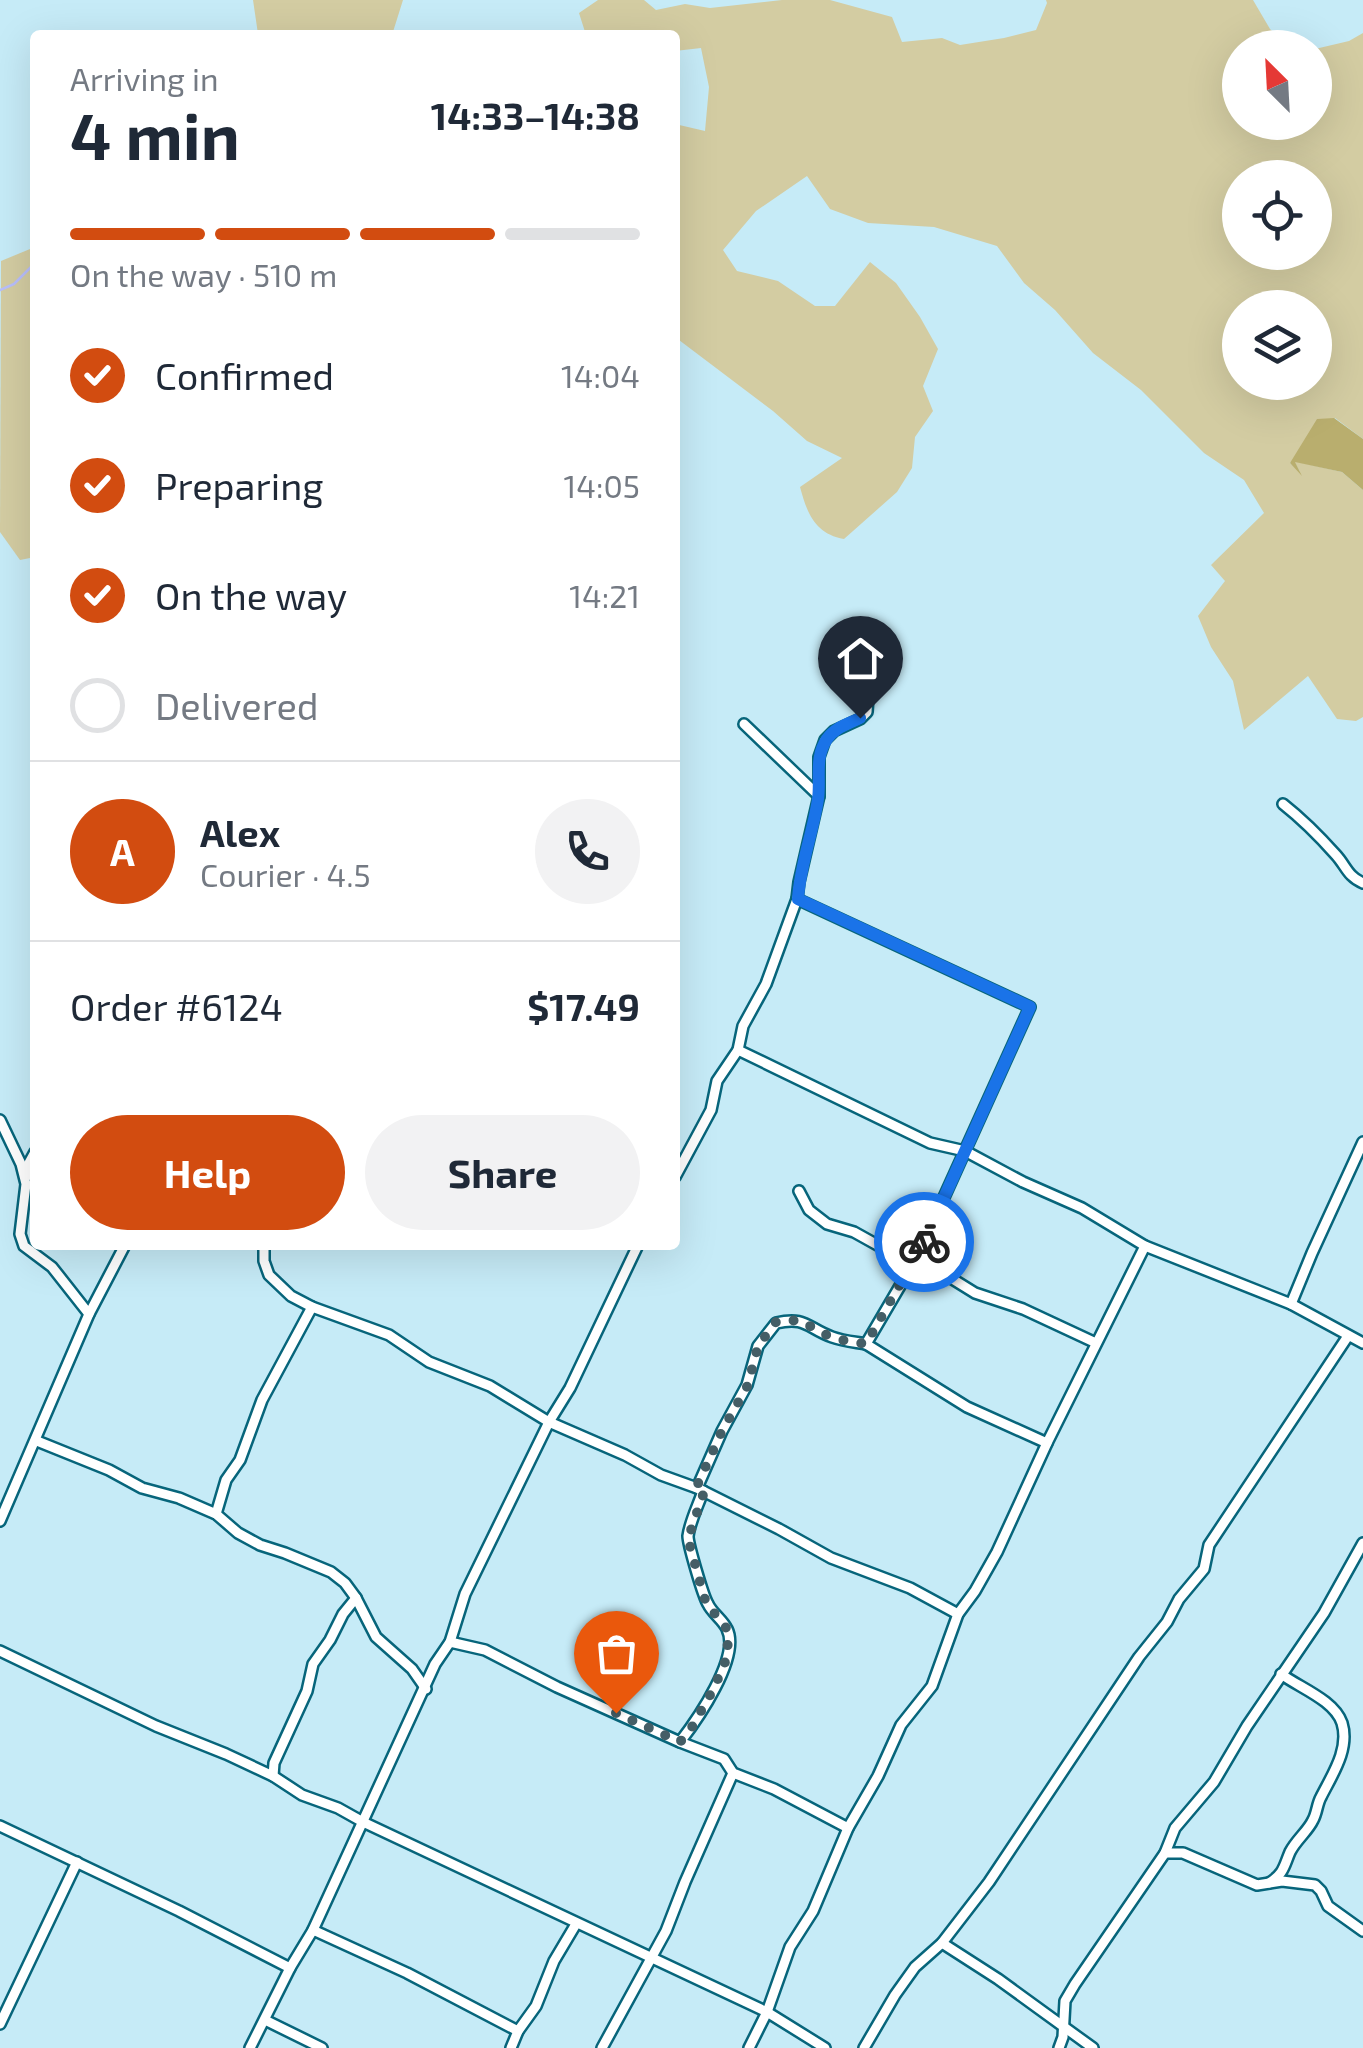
<!DOCTYPE html>
<html lang="en">
<head>
<meta charset="utf-8">
<style>
  body { margin:0; font-family:"Exo 2",sans-serif; background:#f2f2f3; color:#1f2937; height:100vh; display:flex; flex-direction:column; font-size:38px; white-space:nowrap }
  * { box-sizing:border-box; margin:0 }
  p { font-size:32px; color:#747a83 }
  .icon { flex:none; width:55px; height:55px; fill:none; stroke:currentColor; stroke-width:2; stroke-linecap:round; stroke-linejoin:round }
  .map { position:relative; flex:1; overflow:hidden }
  .side { position:absolute; left:30px; top:30px; width:650px; height:1220px; display:flex; flex-direction:column; background:#fff; border-radius:10px; box-shadow:0 10px 40px #0002 }
  .side>* { flex:none }
  .needle { width:65px; rotate:336deg }
  .buttons { position:absolute; left:1222px; top:30px; display:grid; gap:20px }
  .buttons a { display:grid; place-items:center; width:110px; height:110px; border-radius:50%; background:#fff; box-shadow:0 10px 40px #0002; font-size:50px }
  .pin { position:absolute; display:grid; place-items:center; width:85px; height:85px; color:#fff; margin:-102px -42px; border-radius:50% 50% 50% 0; rotate:-45deg; box-shadow:0 0 10px #0007 }
  .pin .icon { rotate:45deg }
  .courier { position:absolute; display:grid; place-items:center; width:100px; height:100px; margin:-50px; border:8px solid #1a73e8; border-radius:50%; background:#fff; color:#222; box-shadow:0 2px 12px #0007 }
  .headline em { font-style:normal; font-weight:700 }
  .headline div { display:flex; flex-direction:column-reverse }
  .headline { display:flex; align-items:center; justify-content:space-between; height:170px; padding:0 40px }
  h1 { font-size:65px; font-weight:700; line-height:75px }
  .bar { display:grid; grid-template-columns:repeat(4,1fr); gap:15px 10px; align-content:center; height:120px; padding:0 40px }
  .bar i { height:12px; border-radius:8px; background:#e0e1e3 }
  .bar .on { background:#d24c10 }
  .bar p { grid-column:span 4 }
  .line { display:flex; align-items:center; gap:25px; padding:0 40px; border-top:2px solid #e0e1e3 }
  .line div { flex:1 }
  .round { display:grid; place-items:center; flex:none; width:105px; height:105px; border-radius:52px; background:#f2f2f3 }
  ol { padding:0 40px; list-style:none }
  li { display:flex; align-items:center; gap:30px; height:110px }
  li p { margin-inline-start:auto }
  li .icon { padding:10px; border-radius:50%; background:#d24c10; color:#fff; stroke-width:4 }
  li:last-child { color:#747a83 }
  li i { width:55px; height:55px; border:5px solid #e0e1e3; border-radius:50% }
  .button { display:flex; gap:20px; margin-top:auto; padding:20px 40px }
  .button a { flex:1; height:115px; border-radius:60px; background:#d24c10; color:#fff; font-size:40px; font-weight:700; line-height:115px; text-align:center }
  .button a+a { background:#f2f2f3; color:#1f2937 }
  .map>svg:first-child { display:block }
  .green { fill:#d3cca2; fill-rule:evenodd }
  .forest { fill:#b9ae6e }
  .lines { fill:none; stroke-linecap:round; stroke-linejoin:round }
  .stream { stroke:#b8befa; stroke-width:2.5 }
  .street-casing { stroke:#07657b; stroke-width:14 }
  .street { stroke:#fff; stroke-width:9 }
  .done { stroke:#455e66; stroke-width:10; stroke-dasharray:0 18 }
  .route { stroke:#1a73e8; stroke-width:12 }
</style>
</head>
<body>
<div class="map">
<svg width="1363" height="2048" viewBox="0 0 1363 2048">
  <rect width="100%" height="100%" fill="#c6ebf7"/>
  <g class="green">
    <path d="M253 0H403L392 35H256L258 34Z"/>
    <path d="M598 0H644L656 10 685 4 710 8 782 0H830L892 17 902 42 942 38 960 45 1004 38 1036 30 1047 3 1046 0H1253L1270 29 1288 47 1240 48V122H1315V49L1349 41 1363 33V439L1335 418 1290 463 1300 472 1294 461 1342 472 1363 490V717L1356 721 1337 719 1308 676 1244 730 1233 681 1211 647 1198 616 1225 581 1211 565 1264 513 1244 480 1204 453 1141 390 1093 353 1055 310 1024 283 997 246 934 227 868 223 830 209 807 176 756 211 723 250 737 271 778 281 815 306H835L870 262 896 283 920 317 938 349 923 386 933 411 915 437 912 468 897 492 844 539C815 534 807 513 800 487L842 458 807 441 773 411 675 337V124L705 131 709 87 701 48 675 51V35H586L579 13ZM1240 178H1315V252H1240ZM1240 308H1315V382H1240Z"/>
    <path d="M30 249 35 253V557L20 560 0 532 1 261Z"/>
  </g>
  <path class="forest" d="M1334 418 1363 439V490L1342 472 1295 462 1302 476 1290 463 1317 419Z"/>
  <g class="lines">
    <path class="stream" d="M0 290 14 284 31 267 35 266"/>
    <defs>
      <g id="street">
        <path d="M744 724 819 796"/>
        <path d="M1283 804C1302 819 1320 837 1336 855 1346 866 1348 877 1363 883"/>
        <path d="M797 899 1030 1007 917 1257 866 1344 967 1407 1047 1443"/>
        <path d="M738 1050 930 1143 965 1151 1023 1182 1082 1208 1145 1246 1291 1304 1363 1343"/>
        <path d="M0 1120 21 1164 26 1184 20 1234 24 1246 52 1267 89 1314"/>
        <path d="M27 1176 29 1163 35 1152"/>
        <path d="M675 1177 711 1110 717 1081 738 1050 743 1026 766 984 797 899 799 882 819 796V757L825 740 834 731 860 719 867 712 869 682 876 665"/>
        <path d="M799 1191 809 1210 827 1224 854 1232 881 1247 917 1257 975 1293 1023 1309 1096 1343"/>
        <path d="M264 1245V1261L269 1275 291 1296 312 1307 389 1335 429 1362 490 1386 549 1422 625 1455 661 1475 697 1488 779 1529 831 1558 910 1588 958 1614"/>
        <path d="M1291 1304 1312 1253 1363 1142"/>
        <path d="M37 1441 109 1470 142 1488 179 1498 216 1514 238 1533 260 1545 285 1553 331 1572 345 1583 356 1598 376 1637 412 1669 426 1689"/>
        <path d="M697 1488 722 1431 747 1385 758 1346 776 1323C806 1316 807 1328 832 1337 843 1341 855 1342 866 1344"/>
        <path d="M216 1514 226 1480 240 1460 262 1400 312 1307"/>
        <path d="M0 1521 89 1314 125 1245"/>
        <path d="M450 1642 485 1650 557 1687 680 1742 724 1759 733 1773 774 1789 848 1828"/>
        <path d="M0 1651 156 1726 226 1754 273 1776 302 1795 338 1808 363 1822 767 2012 825 2048"/>
        <path d="M680 1742C697 1720 741 1657 727 1629 723 1620 712 1613 708 1604 703 1596 688 1544 688 1536 690 1521 698 1506 703 1491"/>
        <path d="M273 1776 274 1763 307 1691 313 1664 330 1640 343 1614 356 1598"/>
        <path d="M0 1826 179 1911 290 1968"/>
        <path d="M1165 1853H1183L1257 1885 1282 1881 1315 1885 1321 1891 1328 1906 1363 1931"/>
        <path d="M1269 1883C1284 1874 1284 1866 1290 1852 1296 1840 1308 1831 1313 1820 1317 1813 1317 1804 1321 1797 1332 1775 1350 1749 1342 1723 1334 1700 1300 1688 1281 1674"/>
        <path d="M313 1930 407 1973 518 2031 511 2048"/>
        <path d="M942 1943 998 1979 1093 2048"/>
        <path d="M265 2020 322 2048"/>
        <path d="M0 2024 77 1862"/>
        <path d="M518 2031 536 2006 554 1961 576 1924"/>
        <path d="M250 2048 290 1968 313 1930 435 1664 450 1642 465 1594 549 1422 570 1388 638 1245"/>
        <path d="M602 2048 666 1931 685 1882 733 1773"/>
        <path d="M749 2048 767 2012 790 1947 813 1911 848 1828 878 1776 901 1725 932 1686 958 1614 975 1591 997 1552 1047 1443 1145 1246"/>
        <path d="M864 2048 895 1995 915 1967 942 1943 989 1882 1139 1657 1167 1622 1179 1599 1204 1569 1209 1545 1348 1336"/>
        <path d="M1059 2048 1063 2037 1065 2001 1075 1984 1165 1853 1175 1828 1214 1782 1247 1726 1324 1613 1363 1543"/>
      </g>
    </defs>
    <use href="#street" class="street-casing"/>
    <use href="#street" class="street"/>
  </g>
  <g class="lines">
    <path class="done" d="M616 1713 680 1742 692 1727 714 1688 728 1655 727 1629 706 1603 688 1539 704 1492 696 1488 722 1431 748 1385 758 1346 776 1322C806 1316 807 1328 832 1337 843 1341 855 1342 866 1344L924 1242"/>
    <path class="route" d="M860 718C848 724 834 728 827 739 814 758 821 778 818 799 813 833 800 865 798 899L1030 1007 924 1242"/>
  </g>
</svg>
<div class="buttons">
<a><svg class="needle" viewBox="-14 -14 28 28"><path d="M0-13l5 13h-10z" fill="#e53935"/><path d="M0 13l5-13h-10z" fill="#747a83"/></svg></a>
<a><svg class="icon" aria-label="locate" viewBox="0 0 24 24"><circle cx="12" cy="12" r="6"/><path d="M12 2v4M12 18v4M2 12h4M18 12h4"/></svg></a>
<a><svg class="icon" aria-label="layers" viewBox="0 0 24 24"><path d="M12 4l9 5-9 5-9-5zM3 14l9 5 9-5"/></svg></a>
</div>
<div class="pin" style="left:616px;top:1713px;background:#ea580c"><svg class="icon" aria-label="bag" viewBox="0 0 24 24"><path d="M5 8h14l-1 12H6zM9 8a3 3 0 0 1 6 0"/></svg></div>
<div class="pin" style="left:860px;top:718px;background:#1f2937"><svg class="icon" aria-label="home" viewBox="0 0 24 24"><path d="M3 11l9-7 9 7M6 9v11h12V9"/></svg></div>
<div class="courier" style="left:924px;top:1242px"><svg class="icon" aria-label="bike" viewBox="0 0 24 24"><circle cx="6" cy="16" r="4"/><circle cx="18" cy="16" r="4"/><path d="M6 16l4-8h5l3 8M10 8l3 8H6M13 5h3"/></svg></div>
<section class="side">
<div class="headline"><div><h1>4 min</h1><p>Arriving in</p></div><em>14:33–14:38</em></div>
<div class="bar"><i class="on"></i><i class="on"></i><i class="on"></i><i></i><p>On the way · 510 m</p></div>
<ol>
<li><svg class="icon" aria-label="check" viewBox="0 0 24 24"><path d="M5 12l5 5 9-10"/></svg>Confirmed<p>14:04</p></li>
<li><svg class="icon" aria-label="check" viewBox="0 0 24 24"><path d="M5 12l5 5 9-10"/></svg>Preparing<p>14:05</p></li>
<li><svg class="icon" aria-label="check" viewBox="0 0 24 24"><path d="M5 12l5 5 9-10"/></svg>On the way<p>14:21</p></li>
<li><i></i>Delivered</li>
</ol>
<div class="line" style="height:180px"><b class="round" style="background:#d24c10;color:#fff">A</b><div><b>Alex</b><p>Courier · 4.5</p></div><a class="round"><svg class="icon" aria-label="phone" viewBox="0 0 24 24"><path d="M5 4h4l2 5-3 2q2 4 5 5l2-3 5 2v4C11 20 4 13 5 4z"/></svg></a></div>
<div class="line" style="height:130px"><div>Order #6124</div><b>$17.49</b></div>
<div class="button"><a>Help</a><a>Share</a></div>
</section>
</div>
</body>
</html>
